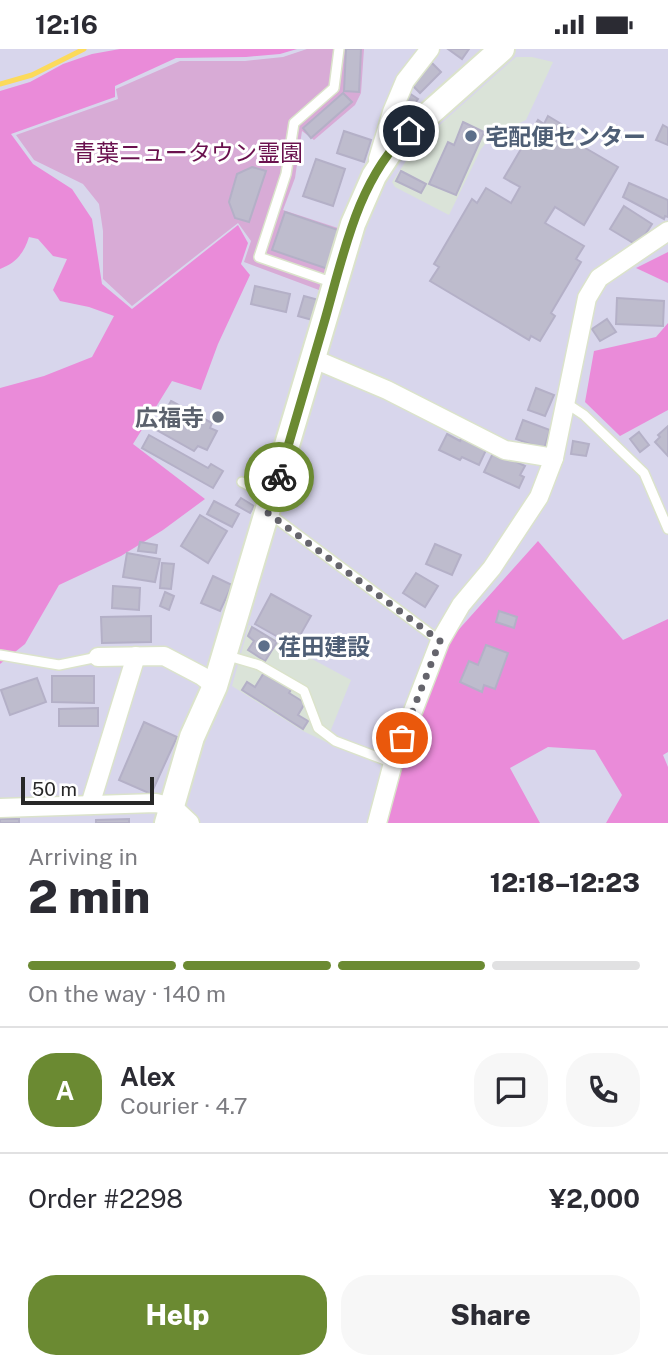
<!DOCTYPE html>
<html lang="en">
<head>
<meta charset="utf-8">
<style>
  body { margin:0; font-family:"Public Sans","Noto Sans JP",sans-serif; background:#f7f7f7; color:#2b2b33; height:100vh; display:flex; flex-direction:column; font-size:26px; white-space:nowrap }
  * { box-sizing:border-box; margin:0 }
  p { font-size:23px; color:#7c7c81 }
  .icon { flex:none; width:38px; height:38px; fill:none; stroke:currentColor; stroke-width:2; stroke-linecap:round; stroke-linejoin:round }
  .map { position:relative; height:774px; overflow:hidden }
  .drawer { display:flex; flex-direction:column; background:#fff; flex:1 }
  .drawer>* { flex:none }
  .scale { position:absolute; left:21px; bottom:18px; width:133px; box-sizing:border-box; padding-left:7px; border:4px solid #272727; border-top:0; font-size:19px; line-height:24px; white-space:nowrap; color:#272727; -webkit-text-stroke:5px #fff; paint-order:stroke }
  .pin { position:absolute; display:grid; place-items:center; width:60px; height:60px; color:#fff; margin:-30px; border:4px solid #fff; border-radius:50%; box-shadow:0 2px 7px #0007 }
  .courier { position:absolute; display:grid; place-items:center; width:70px; height:70px; margin:-35px; border:5px solid #6b8a32; border-radius:50%; background:#fff; color:#222; box-shadow:0 2px 9px #0007 }
  .overview em { font-style:normal; font-weight:800 }
  .overview div { display:flex; flex-direction:column-reverse }
  .overview { display:flex; align-items:center; justify-content:space-between; height:119px; padding:0 28px }
  h1 { font-size:46px; font-weight:800; line-height:52px }
  .bar { display:grid; grid-template-columns:repeat(4,1fr); gap:10px 7px; align-content:center; height:84px; padding:0 28px }
  .bar i { height:9px; border-radius:5px; background:#e1e1e2 }
  .bar .on { background:#6b8a32 }
  .bar p { grid-column:span 4 }
  .line { display:flex; align-items:center; gap:18px; padding:0 28px; border-top:2px solid #e1e1e2 }
  .line div { flex:1 }
  .round { display:grid; place-items:center; flex:none; width:74px; height:74px; border-radius:28px; background:#f7f7f7 }
  .action { display:flex; gap:14px; margin-top:auto; padding:14px 28px }
  .action a { flex:1; height:80px; border-radius:28px; background:#6b8a32; color:#fff; font-size:28px; font-weight:800; line-height:80px; text-align:center }
  .action a+a { background:#f7f7f7; color:#2b2b33 }
  .status { display:flex; justify-content:space-between; align-items:center; height:49px; padding:0 35px; background:#fff; direction:ltr }
  .status svg { height:19px; fill:currentColor }
  .map>svg:first-child { display:block }
  .industrial { fill:#dae3d8 }
  .green { fill:#ea8bd9 }
  .cemetery { fill:#d8abd6 }
  .lines { fill:none; stroke-linecap:round; stroke-linejoin:round }
  .stream { stroke:#fcda5b; stroke-width:5 }
  .building { fill:#bebccd; stroke:#b4b0c7; stroke-width:2 }
  .lane-casing { stroke:#dbe3cb; stroke-width:12 }
  .street-casing { stroke:#dbe3cb; stroke-width:21 }
  .secondary-casing { stroke:#dbe3cb; stroke-width:28 }
  .lane { stroke:#fff; stroke-width:9 }
  .street { stroke:#fff; stroke-width:18 }
  .secondary { stroke:#fff; stroke-width:24 }
  .done { stroke:#65646c; stroke-width:7; stroke-dasharray:0 12.6 }
  .route { stroke:#6b8a32; stroke-width:9 }
  .service-dot { fill:#5c6f8a; stroke:#fff; stroke-width:2.5 }
  .worship-dot { fill:#6b7280; stroke:#fff; stroke-width:2.5 }
  .labels { text-anchor:middle; dominant-baseline:central; stroke-width:6; stroke-linejoin:round; paint-order:stroke }
  .service-label { font-size:23px; font-weight:bold; fill:#4e5e75; stroke:#fff; text-anchor:start }
  .park-label { font-size:23px; fill:#6a114e; stroke:#fff }
  .worship-label { font-size:23px; font-weight:bold; fill:#5b616d; stroke:#fff; text-anchor:end }
</style>
</head>
<body>
<div class="status"><b>12:16</b><svg viewBox="0 0 49 12"><path d="M0 12V9h3v3zM5 12V6h3v6zM10 12V3h3v9zM15 12V0h3v12zM26 1h20v11H26zM47 4h2v5h-2z"/></svg></div>
<div class="map">
<svg width="668" height="774" viewBox="0 0 668 774">
  <rect width="100%" height="100%" fill="#d8d6ec"/>
  <g class="industrial">
    <path d="M516 8H532L553 13 526 71 492 87 481 100 449 166 395 138 392 133 416 97Z"/>
    <path d="M249 576 351 631 326 693 303 682 232 637Z"/>
  </g>
  <g class="green">
    <path d="M120 0H297L280 5 246 8 176 9 115 37V48L11 85 33 115 72 140 92 170 102 235 132 260 238 176 248 194 241 215 250 226 218 295 201 341 172 332 133 395 205 450 163 481 121 507 59 536 25 595 0 615V339L44 327 92 308 114 267 89 258 60 252 53 241 67 210 53 207 38 190 29 188C24 204 16 214 0 220V42L30 33 63 15 92 5Z"/>
    <path d="M668 203V234L636 219Z"/>
    <path d="M668 274V361L620 387 585 353 594 302 656 288Z"/>
    <path d="M538 492 623 591 668 570V703L663 706 668 718V774H606L622 746 595 701 548 698 510 719 540 774H379L414 666 453 587Z"/>
  </g>
  <path class="cemetery" d="M307 0H364L361 44 355 56 314 91 302 82 295 129 283 161 344 181 327 244 244 213 251 192 238 174 132 257 103 230V182L99 155 83 135 34 111 16 86 118 50 116 40 180 12H245L283 8Z"/>
  <g class="lines">
    <path class="stream" d="M0 35 32 26 84 0"/>
  </g>
  <g class="building">
    <path d="M346 0H361L359 43 344 42Z"/>
    <path d="M448 0H469L462 10Z"/>
    <path d="M431 13 441 23 420 44 410 34Z"/>
    <path d="M343 44 352 53 311 89 303 79Z"/>
    <path d="M409 44 418 50 411 60 402 54Z"/>
    <path d="M548 67 568 79 563 86 618 118 584 176 555 158 545 174 584 197 576 210 581 213 551 264 555 267 540 292 531 287 529 291 430 232 439 218 434 215 472 150 477 154 486 139 511 154 520 138 504 129 538 71 544 75Z"/>
    <path d="M463 73 484 83 456 146 429 135 448 93 454 96Z"/>
    <path d="M663 76 668 79V96L656 91Z"/>
    <path d="M344 82 371 91 364 113 337 104Z"/>
    <path d="M316 110 345 120 333 157 303 147Z"/>
    <path d="M252 118 266 122 249 173 235 169 229 153 237 125Z"/>
    <path d="M401 122 426 135 421 144 396 132Z"/>
    <path d="M629 134 668 151V168L665 167 664 170 623 148Z"/>
    <path d="M624 157 652 175 638 197 610 180Z"/>
    <path d="M285 163 341 182 328 220 272 201Z"/>
    <path d="M255 237 290 245 286 263 251 255Z"/>
    <path d="M304 247 322 252 316 272 298 267Z"/>
    <path d="M617 249 664 252 663 277 616 275Z"/>
    <path d="M607 270 616 283 600 292 592 280Z"/>
    <path d="M536 339 554 346 545 367 528 361Z"/>
    <path d="M171 352 212 374 210 379 217 382 207 401 198 397 194 402 155 380Z"/>
    <path d="M523 371 550 381 544 400 516 390Z"/>
    <path d="M668 377V407L655 393 660 388 658 386Z"/>
    <path d="M639 383 649 396 640 403 630 390Z"/>
    <path d="M447 385 460 392 462 387 487 399 479 416 462 408 460 411 439 401Z"/>
    <path d="M149 386 208 419 211 415 223 422 213 439 142 399Z"/>
    <path d="M573 392 589 395 586 407 571 405Z"/>
    <path d="M494 402 525 417 520 426 524 428 519 439 484 423Z"/>
    <path d="M241 449 254 457 250 464 236 456Z"/>
    <path d="M214 452 239 465 232 478 207 465Z"/>
    <path d="M200 466 227 482 208 514 181 497Z"/>
    <path d="M140 493 157 496 156 504 138 502Z"/>
    <path d="M435 495 461 506 452 526 426 515Z"/>
    <path d="M127 504 160 510 155 533 123 528Z"/>
    <path d="M162 514 174 515 171 540 160 539Z"/>
    <path d="M416 524 438 537 425 558 403 544Z"/>
    <path d="M213 527 232 536 220 562 201 554Z"/>
    <path d="M113 537 140 539 139 561 112 559Z"/>
    <path d="M165 543 174 547 169 561 160 557Z"/>
    <path d="M271 545 311 567 294 597 255 575Z"/>
    <path d="M499 562 517 568 514 579 496 573Z"/>
    <path d="M151 567V593L102 594 101 568Z"/>
    <path d="M252 578 277 593 265 612 248 601 254 592 248 587Z"/>
    <path d="M486 596 508 604 495 640 484 636 482 643 460 633 469 612 478 616Z"/>
    <path d="M265 622 292 639 289 644 305 654 298 666 308 672 303 680 242 641 247 633 255 638Z"/>
    <path d="M52 627H94V654L52 653Z"/>
    <path d="M37 629 46 653 10 666 1 641Z"/>
    <path d="M98 659V677H59V660Z"/>
    <path d="M144 673 177 688 151 745 119 731Z"/>
    <rect x="0" y="770" width="19" height="4"/>
    <path d="M129 770V774H96V771Z"/>
  </g>
  <g class="lines">
    <defs>
      <g id="lane">
        <path d="M334 234 259 208 286 125 294 74 334 39 339 0"/>
        <path d="M566 354 584 366 644 424 668 480"/>
        <path d="M242 433 271 448"/>
        <path d="M270 465 440 592"/>
        <path d="M0 606 59 616 98 608"/>
        <path d="M225 606 259 616 304 642 318 679 335 692 393 714"/>
      </g>
      <g id="street">
        <path d="M378 110 392 63 405 32 430 0"/>
        <path d="M314 310 387 341 505 401 554 409"/>
        <path d="M98 608 164 607 202 627 215 637"/>
        <path d="M90 756 136 607"/>
        <path d="M0 759 156 754 173 758 190 774"/>
        <path d="M377 774 393 714 440 592 461 556 492 519 539 448 554 409 587 249 599 229 668 182"/>
      </g>
      <path id="secondary" d="M167 774 192 688 215 637 353 175 374 127 395 95 502 0"/>
    </defs>
    <use href="#lane" class="lane-casing"/>
    <use href="#street" class="street-casing"/>
    <use href="#secondary" class="secondary-casing"/>
    <use href="#lane" class="lane"/>
    <use href="#street" class="street"/>
    <use href="#secondary" class="secondary"/>
  </g>
  <g class="lines">
    <path class="done" d="M279 428 268 464 440 592 402 689"/>
    <path class="route" d="M279 428C294 377 309 325 324 274 343 208 357 130 409 82"/>
  </g>
  <g class="service-dot">
    <circle cx="471" cy="87" r="7"/>
    <circle cx="264" cy="597" r="7"/>
  </g>
  <circle class="worship-dot" cx="218" cy="368" r="7"/>
  <g class="labels">
    <g class="service-label">
      <text x="485" y="87">宅配便センター</text>
      <text x="278" y="597">荏田建設</text>
    </g>
    <g class="park-label">
      <text x="188" y="103">青葉ニュータウン霊園</text>
    </g>
    <g class="worship-label">
      <text x="204" y="368">広福寺</text>
    </g>
  </g>
</svg>
<div class="scale">50 m</div>
<div class="pin" style="left:402px;top:689px;background:#ea580c"><svg class="icon" aria-label="bag" viewBox="0 0 24 24"><path d="M5 8h14l-1 12H6zM9 8a3 3 0 0 1 6 0"/></svg></div>
<div class="pin" style="left:409px;top:82px;background:#1f2937"><svg class="icon" aria-label="home" viewBox="0 0 24 24"><path d="M3 11l9-7 9 7M6 9v11h12V9"/></svg></div>
<div class="courier" style="left:279px;top:428px"><svg class="icon" aria-label="bike" viewBox="0 0 24 24"><circle cx="6" cy="16" r="4"/><circle cx="18" cy="16" r="4"/><path d="M6 16l4-8h5l3 8M10 8l3 8H6M13 5h3"/></svg></div>
</div>
<section class="drawer">
<div class="overview"><div><h1>2 min</h1><p>Arriving in</p></div><em>12:18–12:23</em></div>
<div class="bar"><i class="on"></i><i class="on"></i><i class="on"></i><i></i><p>On the way · 140 m</p></div>
<div class="line" style="height:126px"><b class="round" style="background:#6b8a32;color:#fff">A</b><div><b>Alex</b><p>Courier · 4.7</p></div><a class="round"><svg class="icon" aria-label="chat" viewBox="0 0 24 24"><path d="M4 5h16v11H9l-5 4z"/></svg></a><a class="round"><svg class="icon" aria-label="phone" viewBox="0 0 24 24"><path d="M5 4h4l2 5-3 2q2 4 5 5l2-3 5 2v4C11 20 4 13 5 4z"/></svg></a></div>
<div class="line" style="height:91px"><div>Order #2298</div><b>¥2,000</b></div>
<div class="action"><a>Help</a><a>Share</a></div>
</section>
</body>
</html>
